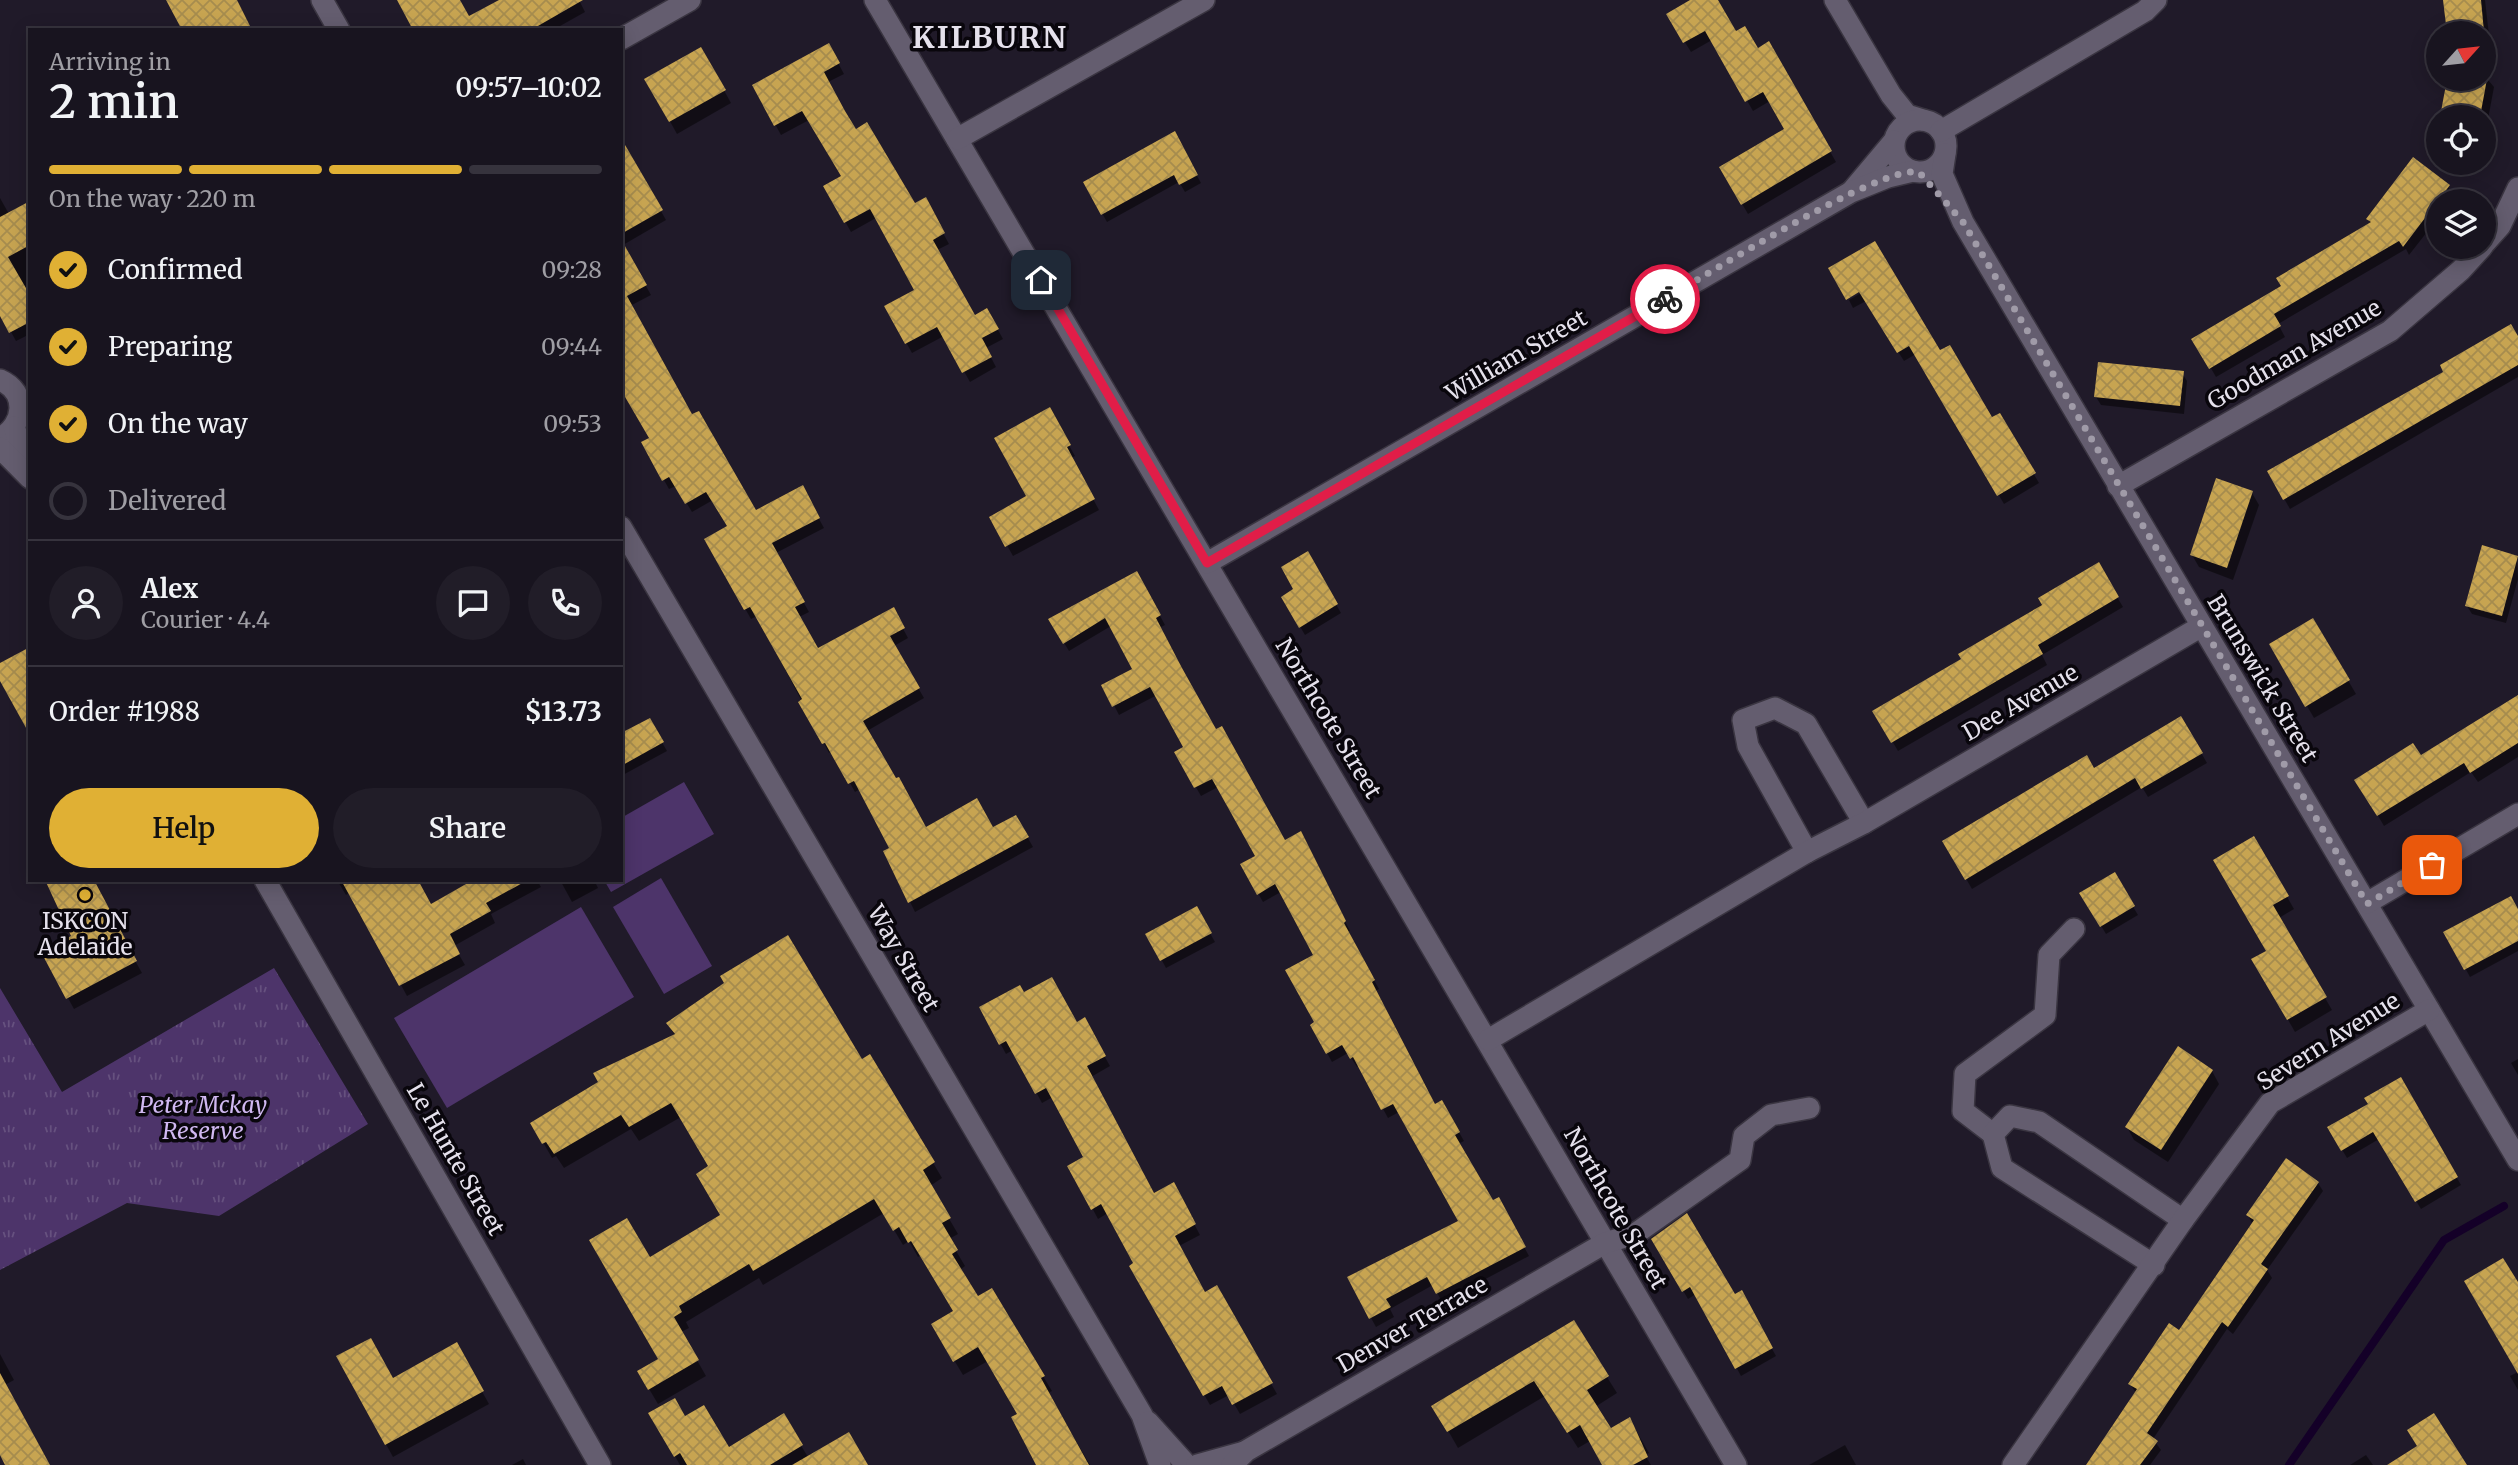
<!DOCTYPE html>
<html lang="en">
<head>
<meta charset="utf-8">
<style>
  body { margin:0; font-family:Merriweather,serif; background:#211d28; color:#f1f3f6; height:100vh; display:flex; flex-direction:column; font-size:26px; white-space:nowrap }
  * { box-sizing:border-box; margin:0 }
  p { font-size:23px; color:#9f9ea4 }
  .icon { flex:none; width:38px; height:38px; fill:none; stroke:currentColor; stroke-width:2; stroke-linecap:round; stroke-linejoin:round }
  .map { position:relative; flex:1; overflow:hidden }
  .details { position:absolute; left:28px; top:28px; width:595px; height:854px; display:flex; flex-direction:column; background:#18141f; border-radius:0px; box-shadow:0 4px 18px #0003,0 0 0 2px #36333d }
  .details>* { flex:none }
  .needle { width:46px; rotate:63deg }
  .buttons { position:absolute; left:2426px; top:21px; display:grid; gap:14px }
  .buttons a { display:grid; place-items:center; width:70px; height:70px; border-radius:50%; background:#18141f; box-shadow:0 4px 18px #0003,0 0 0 2px #36333d; font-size:35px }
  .pin { position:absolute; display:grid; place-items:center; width:60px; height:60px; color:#fff; margin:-30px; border-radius:14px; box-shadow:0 4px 10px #0006 }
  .courier { position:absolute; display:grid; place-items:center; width:70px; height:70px; margin:-35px; border:5px solid #e11d48; border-radius:50%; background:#fff; color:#222; box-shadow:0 2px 9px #0007 }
  .overview em { font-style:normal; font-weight:600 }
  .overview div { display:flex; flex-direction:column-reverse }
  .overview { display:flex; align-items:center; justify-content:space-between; height:119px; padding:0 21px }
  h1 { font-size:46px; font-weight:600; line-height:52px }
  .bar { display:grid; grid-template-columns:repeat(4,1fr); gap:10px 7px; align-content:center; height:84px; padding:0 21px }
  .bar i { height:9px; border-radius:5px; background:#36333d }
  .bar .on { background:#e0b034 }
  .bar p { grid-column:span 4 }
  .line { display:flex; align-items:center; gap:18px; padding:0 21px; border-top:2px solid #36333d }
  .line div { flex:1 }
  .round { display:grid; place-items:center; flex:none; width:74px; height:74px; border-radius:37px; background:#211d28 }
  ol { padding:0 21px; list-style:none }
  li { display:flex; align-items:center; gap:21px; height:77px }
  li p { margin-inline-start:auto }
  li .icon { padding:7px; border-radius:50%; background:#e0b034; color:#111; stroke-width:4 }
  li:last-child { color:#9f9ea4 }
  li i { width:38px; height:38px; border:4px solid #36333d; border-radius:50% }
  .button { display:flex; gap:14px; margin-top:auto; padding:14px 21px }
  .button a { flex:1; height:80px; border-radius:42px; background:#e0b034; color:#111; font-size:28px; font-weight:600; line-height:80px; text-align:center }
  .button a+a { background:#211d28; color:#f1f3f6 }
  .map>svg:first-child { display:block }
  .grass { fill:#4d346a }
  .park { fill:url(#park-tufts) }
  .shadow { fill:#0007 }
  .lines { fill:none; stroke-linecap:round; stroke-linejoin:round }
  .stream { stroke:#140028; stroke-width:8 }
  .building { fill:url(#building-cross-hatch) }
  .minor-casing { stroke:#3a3541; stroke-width:24 }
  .minor { stroke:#645d6f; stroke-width:21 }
  .done { stroke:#a09ba8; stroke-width:7; stroke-dasharray:0 12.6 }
  .route { stroke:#e11d48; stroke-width:9 }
  .poi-dot { fill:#e0b034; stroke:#09060c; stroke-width:2.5 }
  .labels { text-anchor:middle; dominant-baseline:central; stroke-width:7; stroke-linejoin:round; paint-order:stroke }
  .street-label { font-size:23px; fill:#e5e1ec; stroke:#09060c }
  .poi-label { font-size:23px; fill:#e5e1ec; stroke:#09060c }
  .park-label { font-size:23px; font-style:italic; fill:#d0b8f1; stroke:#09060c }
  .district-label { font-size:30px; font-weight:bold; letter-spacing:2px; fill:#e5e1ec; stroke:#09060c }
</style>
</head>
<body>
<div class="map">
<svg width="2518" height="1465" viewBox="0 0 2518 1465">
  <defs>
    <pattern id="park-tufts" width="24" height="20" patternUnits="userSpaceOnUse" patternTransform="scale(1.75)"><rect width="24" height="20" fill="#4d346a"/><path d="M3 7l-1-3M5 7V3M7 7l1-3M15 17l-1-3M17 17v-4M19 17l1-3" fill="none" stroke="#66517f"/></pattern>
    <pattern id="building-cross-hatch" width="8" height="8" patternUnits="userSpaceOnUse" patternTransform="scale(1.75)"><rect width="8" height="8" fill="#c7a451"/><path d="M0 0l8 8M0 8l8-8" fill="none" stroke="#a68c4e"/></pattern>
  </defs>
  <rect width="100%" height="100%" fill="#201a29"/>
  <g class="grass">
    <path d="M684 782 714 834 611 892 604 880H621V818Z"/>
    <path d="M661 878 712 966 664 994 613 907Z"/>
    <path d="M581 907 634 997 447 1108 394 1018Z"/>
  </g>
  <path class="park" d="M274 968 368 1124 219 1216 127 1203 0 1270V988L62 1092Z"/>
  <g class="shadow">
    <path d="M401 0H459L469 19 501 0H579L585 12 553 30H415Z"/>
    <path d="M1693 0H1716L1736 34 1757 51 1769 44 1836 162 1748 214 1721 168 1787 129 1770 101 1753 111 1712 40 1691 52 1668 15Z"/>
    <path d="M2445 0H2485L2490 44 2483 45V33H2448Z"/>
    <path d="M829 46 844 74 828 82 848 119 915 205 925 200 949 244 937 250 974 317 987 310 1003 339 986 348 996 367 970 382 944 336 912 353 886 307 916 291 876 218 851 232 825 186 843 176 809 120 781 135 754 86Z"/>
    <path d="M701 49 731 103 677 134 647 80Z"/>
    <path d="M2483 74 2494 87 2483 146V117H2441L2448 79H2483Z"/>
    <path d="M1174 134 1201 183 1185 192 1179 182 1107 222 1085 183Z"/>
    <path d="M632 160 666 220 623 245 651 295 630 306 692 417 756 513 807 497 824 528 776 553 809 612 799 617 818 650 893 610 908 638 894 646 924 698 867 731 925 829H993L1016 817 1033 847 915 912 885 851 891 848 860 789 855 792 832 751 829 753 757 616 751 619 706 540 729 527 713 500 692 512 676 486 669 489 643 443 651 439 621 386V167Z"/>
    <path d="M2461 163H2480L2479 166Z"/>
    <path d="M2448 187 2454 196 2450 201H2438V218L2409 255 2406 249 2278 324 2285 337 2216 377 2194 339 2283 287 2371 224 2368 219Z"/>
    <path d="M0 198 9 214 30 203V334L16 341 0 312Z"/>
    <path d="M1874 243 1940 352 1949 347 1991 420 1999 415 2039 483 2004 504 1916 354 1904 361 1866 301 1853 308 1849 300 1868 289 1866 286 1847 297 1831 269Z"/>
    <path d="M2518 340V377L2290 509 2269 472Z"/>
    <path d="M2182 373 2187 381 2184 414 2101 405 2096 397Z"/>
    <path d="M1049 410 1075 456 1071 458 1099 510 1013 556 991 517 1029 497Z"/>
    <path d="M2252 493 2259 505 2233 580 2199 567 2192 555Z"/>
    <path d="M1307 554 1341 613 1305 635 1283 598 1296 590Z"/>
    <path d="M2517 557 2518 579 2506 623 2472 614 2467 606Z"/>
    <path d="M2098 565 2123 607 2042 655 2047 665 1898 751 1875 712 1963 659Z"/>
    <path d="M1137 573 1165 625 1159 628 1215 731 1285 842H1305L1350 931 1347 932 1379 989 1375 991 1435 1106 1442 1102 1464 1141 1458 1144 1492 1202 1498 1199 1529 1256 1442 1302 1433 1285 1390 1309 1394 1317 1376 1327 1349 1278 1460 1222 1399 1112 1388 1118 1359 1065 1357 1067 1348 1053 1332 1062 1312 1026 1317 1023 1315 955 1281 892 1263 902 1242 865 1257 857 1218 787 1201 796 1176 753 1186 747 1157 695 1119 715 1104 686 1135 670 1111 626 1069 651 1050 620Z"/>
    <path d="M2313 620 2356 694 2314 718 2271 644Z"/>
    <path d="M2518 697V757L2478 782 2471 772 2384 826 2357 780 2420 757Z"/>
    <path d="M2181 718 2207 763 2148 797 2142 787 1972 889 1944 841 2093 770Z"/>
    <path d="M649 720 667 751 621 776V735Z"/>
    <path d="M2254 839 2294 909 2279 918 2332 1010 2295 1032 2254 960 2268 952Z"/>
    <path d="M2114 875 2138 915 2106 934 2082 894Z"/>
    <path d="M90 880 142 973 74 1009 43 953 73 937Z"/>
    <path d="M337 880H416L430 906 477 880H537L541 887 491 914 495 923 454 946 465 965 407 996 350 892 346 895Z"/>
    <path d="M560 880H594L598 888 572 902Z"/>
    <path d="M1196 908 1215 942 1166 968 1148 935Z"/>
    <path d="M2518 912V951L2470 977 2446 933Z"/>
    <path d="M1024 995 1076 1024 1084 1020 1110 1066 1091 1077 1153 1195 1173 1184 1200 1235 1179 1246 1205 1294 1216 1288 1277 1394 1240 1414 1229 1395 1210 1405 1131 1266 1135 1264 1108 1213 1098 1219 1070 1166 1086 1158 1053 1097 1042 1103 1013 1050 1006 1054 981 1008Z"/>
    <path d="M668 1024 861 1061 870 1056 942 1178 930 1186 958 1234 949 1239 965 1266 960 1270 977 1299 991 1290 1052 1391 1048 1393 1090 1465H1038L1020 1415 988 1361 963 1375 933 1325 955 1312 921 1255 918 1257 909 1241 903 1245 884 1213 763 1285 759 1278 686 1322 689 1328 681 1332 706 1376 658 1404 639 1372 660 1359 649 1260 723 1216 710 1167 681 1117 639 1141 631 1129 564 1168 556 1156 552 1158 532 1123 675 1036Z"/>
    <path d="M2518 1059V1075L2511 1063Z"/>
    <path d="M2212 1071 2219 1084 2168 1162 2134 1140 2127 1127Z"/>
    <path d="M2400 1079 2461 1185 2421 1209 2379 1139 2347 1158 2329 1128 2370 1105Z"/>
    <path d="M2318 1183 2323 1191 2267 1270 2272 1278 2233 1334 2227 1329 2153 1439 2161 1450 2150 1465H2089L2136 1393 2130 1384 2179 1332 2252 1223 2248 1215Z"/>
    <path d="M1653 1240 1734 1296 1741 1293 1776 1356 1741 1376 1696 1294 1688 1299Z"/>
    <path d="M1573 1323 1617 1393 1595 1407 1610 1431 1630 1420 1649 1453 1645 1455 1651 1465H1604L1590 1441 1578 1448 1545 1396 1458 1448 1434 1406Z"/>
    <path d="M456 1345 489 1404 393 1457 338 1357 392 1380Z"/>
    <path d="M0 1354 14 1380 5 1385 49 1465H7L0 1452Z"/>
    <path d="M2518 1372V1390L2510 1376Z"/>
    <path d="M651 1414 685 1419 728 1449 783 1416 808 1457 866 1465H680Z"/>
    <path d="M1845 1445 1856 1465H1809Z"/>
    <path d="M2366 1455 2373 1465H2350Z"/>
    <path d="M523 1459 526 1465H512Z"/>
  </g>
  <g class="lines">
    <path class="stream" d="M2289 1465 2444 1240 2504 1206"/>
  </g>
  <g class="building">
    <path d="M166 0H237L252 30H182Z"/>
    <path d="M397 0H460L469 16 499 0H583L531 30H413Z"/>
    <path d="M1690 0H1718L1736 31 1745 26 1758 48 1769 41 1832 151 1741 205 1719 167 1784 129 1763 92 1745 102 1705 31 1683 43 1666 14Z"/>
    <path d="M2443 0H2481L2484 32 2447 33Z"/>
    <path d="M829 43 840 63 824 72 845 111 856 129 867 122 915 203 926 197 945 233 933 240 975 315 987 308 999 329 982 338 992 357 962 373 937 327 905 344 884 306 914 290 870 209 844 223 823 186 841 176 802 111 774 126 752 85Z"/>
    <path d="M701 47 726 90 669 122 644 79Z"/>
    <path d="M2447 79H2487L2480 117H2440Z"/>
    <path d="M1175 131 1198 175 1179 185 1174 175 1101 215 1083 182Z"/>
    <path d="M621 138 663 210 621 234Z"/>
    <path d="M2413 157 2450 185 2403 247 2399 241 2274 314 2281 326 2209 369 2191 339 2281 286 2276 278 2371 222 2366 219Z"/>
    <path d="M30 201V245L8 257 30 295V322L9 333 0 316V217Z"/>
    <path d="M621 239 647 285 627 296 692 414 699 411 756 510 803 485 820 518 772 543 805 602 795 607 818 648 894 607 905 628 890 636 920 688 863 721 896 778 899 777 926 827 977 798 993 827 1016 815 1029 837 908 903 883 851 889 848 854 781 848 784 825 743 822 744 798 702 802 699 750 607 744 610 704 539 727 526 706 492 685 504 669 477 662 481 641 442 649 438 621 390Z"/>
    <path d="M1875 241 1940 350 1950 345 1992 417 2000 413 2036 473 1997 496 1909 346 1897 353 1859 292 1846 300 1828 268Z"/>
    <path d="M2511 324 2518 336V365L2283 500 2267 471 2443 372 2440 365Z"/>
    <path d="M2098 362 2184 371 2180 406 2094 397Z"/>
    <path d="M1050 407 1071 445 1067 447 1095 499 1005 547 989 517 1026 496 994 438Z"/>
    <path d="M2216 478 2253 491 2227 568 2190 555Z"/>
    <path d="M2482 545 2518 556 2502 616 2465 606Z"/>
    <path d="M1308 551 1338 604 1299 628 1281 597 1293 589 1281 567Z"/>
    <path d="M2099 562 2119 597 2038 645 2043 654 1891 743 1872 711 1961 659 1958 654 2042 605 2038 598Z"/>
    <path d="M1137 571 1161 615 1156 618 1182 668 1216 729 1222 726 1285 840 1301 831 1346 921 1344 923 1375 980 1372 982 1435 1104 1442 1100 1460 1132 1455 1135 1493 1200 1499 1197 1526 1247 1436 1294 1427 1277 1386 1299 1391 1307 1369 1319 1347 1277 1458 1221 1393 1104 1381 1110 1353 1057 1350 1059 1342 1045 1326 1054 1310 1025 1314 1022 1285 970 1313 955 1275 884 1257 895 1240 864 1255 856 1212 779 1194 788 1174 752 1183 747 1150 687 1112 707 1101 685 1132 669 1105 618 1063 644 1048 619Z"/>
    <path d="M2313 618 2350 680 2305 707 2269 644Z"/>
    <path d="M30 647V735L0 681V663Z"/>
    <path d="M2518 695V743L2470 773 2464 763 2377 816 2354 780 2413 743 2421 755Z"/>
    <path d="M2181 716 2203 753 2141 789 2135 778 1965 880 1942 841 2087 755 2094 768Z"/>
    <path d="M650 718 664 742 621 766V733Z"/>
    <path d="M2254 836 2289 896 2273 905 2327 997 2287 1020 2251 959 2266 951 2213 860Z"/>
    <path d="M2115 872 2135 906 2100 927 2079 893Z"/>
    <path d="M45 880H94L137 961 66 999 41 952 71 936Z"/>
    <path d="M341 880H418L431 904 473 880H528L486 903 491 911 450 934 460 954 399 986Z"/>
    <path d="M2511 896 2518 909V941L2464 970 2443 932Z"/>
    <path d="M1197 906 1212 933 1160 961 1145 934Z"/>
    <path d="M788 935 862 1059 870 1054 935 1162 923 1170 951 1218 942 1223 958 1250 952 1254 978 1296 992 1288 1045 1376 1041 1378 1089 1465H1036L1011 1417 1017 1414 978 1347 953 1362 931 1324 953 1311 911 1241 908 1243 899 1227 893 1231 874 1199 753 1271 749 1264 679 1306 682 1312 674 1317 699 1360 648 1390 637 1371 658 1359 589 1240 627 1218 650 1257 720 1215 696 1174 708 1166 671 1103 629 1127 621 1115 554 1154 546 1142 542 1144 530 1123 598 1082 593 1073 675 1034 666 1023 724 983 720 976Z"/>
    <path d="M1052 977 1077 1022 1085 1017 1106 1056 1087 1066 1154 1193 1174 1182 1196 1224 1175 1236 1205 1292 1217 1285 1273 1383 1232 1405 1222 1386 1203 1396 1129 1266 1133 1263 1101 1204 1091 1210 1067 1166 1083 1157 1046 1088 1035 1094 1006 1041 999 1045 979 1007 1020 985 1024 992Z"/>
    <path d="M2178 1046 2213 1070 2161 1150 2125 1127Z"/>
    <path d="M2401 1077 2458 1177 2415 1202 2373 1132 2341 1151 2327 1127 2368 1104 2364 1098Z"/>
    <path d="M2286 1158 2319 1182 2261 1264 2268 1269 2228 1327 2222 1322 2147 1433 2158 1441 2140 1465H2086L2137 1389 2128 1384 2169 1323 2179 1330 2254 1220 2246 1215Z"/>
    <path d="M1687 1213 1735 1294 1742 1290 1773 1348 1735 1369 1690 1287 1682 1292 1651 1239Z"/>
    <path d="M2503 1258 2518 1282V1374L2464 1281Z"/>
    <path d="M1574 1320 1609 1376 1587 1390 1611 1428 1630 1417 1648 1457 1633 1465H1602L1580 1425 1567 1433 1534 1381 1447 1432 1431 1406Z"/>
    <path d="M371 1338 393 1378 457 1342 484 1391 385 1445 336 1356Z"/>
    <path d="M0 1373 50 1465H5L0 1455Z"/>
    <path d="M675 1398 685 1416 704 1405 729 1447 784 1413 803 1445 770 1465H687L680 1453 674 1457 648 1413Z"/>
    <path d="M2434 1413 2467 1465H2387L2417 1446 2407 1430Z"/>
    <path d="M849 1432 868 1465H792Z"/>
  </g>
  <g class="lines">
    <defs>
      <g id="minor">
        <path d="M322 0 339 30"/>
        <path d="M875 0 1736 1465"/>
        <path d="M1835 0 1891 95 1907 115 1923 120"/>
        <path d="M621 39 690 0"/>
        <circle cx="1920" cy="146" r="26"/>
        <path d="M1941 131 2145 11 2156 0"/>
        <path d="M957 139 1204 0"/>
        <path d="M1945 154 1942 174 1963 222 2518 1160"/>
        <path d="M1852 191 1894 141"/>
        <path d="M2483 245 2500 226 2518 188"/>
        <path d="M0 380C28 392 25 425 0 438"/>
        <path d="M14 427 30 469"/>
        <path d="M0 448 30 478"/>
        <path d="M2118 486 2390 331 2461 270 2482 247"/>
        <path d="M621 527 1142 1415 1160 1465"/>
        <path d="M1207 563 1851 192 1888 177 1913 171"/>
        <path d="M1807 852 1748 746 1743 720 1775 708 1806 724 1864 823"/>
        <path d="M265 880 600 1465"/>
        <path d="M2367 903 2518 814"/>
        <path d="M1488 1040 1807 852 1864 823 2202 626"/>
        <path d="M1993 1134 1963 1111 1965 1074 2045 1015 2049 955 2074 929"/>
        <path d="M2154 1265 2002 1168 1993 1134 2010 1116 2039 1122 2183 1220"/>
        <path d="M1148 1422 1184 1462"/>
        <path d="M1197 1465 1244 1452"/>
        <path d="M1232 1465 1246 1451 1605 1243 1635 1234 1740 1160 1744 1136 1771 1115 1809 1108"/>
        <path d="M2013 1465 2183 1220 2270 1103 2429 1010"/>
      </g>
    </defs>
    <use href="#minor" class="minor-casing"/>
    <use href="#minor" class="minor"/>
  </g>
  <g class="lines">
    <path class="done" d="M1665 299C1709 274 1879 165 1919 172L1963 222 2367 904 2432 865"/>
    <path class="route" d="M1041 280 1207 563 1665 299"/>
  </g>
  <circle class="poi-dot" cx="85" cy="895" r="7"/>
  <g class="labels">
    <g class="street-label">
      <text transform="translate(2294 354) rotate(-30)">Goodman Avenue</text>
      <text transform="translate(1516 355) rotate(-30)">William Street</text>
      <text transform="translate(2263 678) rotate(59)">Brunswick Street</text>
      <text transform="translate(2020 702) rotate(-30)">Dee Avenue</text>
      <text transform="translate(1329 718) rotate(59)">Northcote Street</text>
      <text transform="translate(904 958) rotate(60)">Way Street</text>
      <text transform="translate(2328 1041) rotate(-32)">Severn Avenue</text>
      <text transform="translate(456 1159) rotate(60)">Le Hunte Street</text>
      <text transform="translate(1616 1208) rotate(60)">Northcote Street</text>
      <text transform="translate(1412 1324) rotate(-30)">Denver Terrace</text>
    </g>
    <g class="poi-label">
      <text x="85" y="920">ISKCON<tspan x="85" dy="26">Adelaide</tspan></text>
    </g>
    <g class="park-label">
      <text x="203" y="1104">Peter Mckay<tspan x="203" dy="26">Reserve</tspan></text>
    </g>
    <g class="district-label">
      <text x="990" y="37">KILBURN</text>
    </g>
  </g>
</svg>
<div class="buttons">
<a><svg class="needle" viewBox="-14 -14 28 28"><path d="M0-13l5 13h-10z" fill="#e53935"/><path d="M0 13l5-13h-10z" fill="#9f9ea4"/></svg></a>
<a><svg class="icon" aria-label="locate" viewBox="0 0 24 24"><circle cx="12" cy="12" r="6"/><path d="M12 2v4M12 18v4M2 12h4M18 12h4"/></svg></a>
<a><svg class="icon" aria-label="layers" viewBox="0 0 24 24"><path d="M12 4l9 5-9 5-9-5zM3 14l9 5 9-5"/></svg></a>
</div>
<div class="pin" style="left:2432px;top:865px;background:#ea580c"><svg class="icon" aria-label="bag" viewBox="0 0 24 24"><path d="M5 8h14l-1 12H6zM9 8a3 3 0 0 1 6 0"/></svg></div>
<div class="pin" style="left:1041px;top:280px;background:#1f2937"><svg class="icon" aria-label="home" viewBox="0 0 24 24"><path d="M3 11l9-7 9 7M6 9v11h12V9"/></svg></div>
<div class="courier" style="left:1665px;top:299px"><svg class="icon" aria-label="bike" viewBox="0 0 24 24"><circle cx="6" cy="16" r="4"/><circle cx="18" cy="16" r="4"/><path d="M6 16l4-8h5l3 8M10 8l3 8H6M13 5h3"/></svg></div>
<section class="details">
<div class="overview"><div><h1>2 min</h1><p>Arriving in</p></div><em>09:57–10:02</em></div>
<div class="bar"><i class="on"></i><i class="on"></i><i class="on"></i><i></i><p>On the way · 220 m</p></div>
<ol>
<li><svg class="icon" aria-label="check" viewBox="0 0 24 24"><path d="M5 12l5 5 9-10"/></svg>Confirmed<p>09:28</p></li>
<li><svg class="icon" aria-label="check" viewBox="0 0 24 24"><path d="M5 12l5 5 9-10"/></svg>Preparing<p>09:44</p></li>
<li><svg class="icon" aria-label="check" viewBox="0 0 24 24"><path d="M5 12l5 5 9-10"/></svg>On the way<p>09:53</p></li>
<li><i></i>Delivered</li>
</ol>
<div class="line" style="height:126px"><a class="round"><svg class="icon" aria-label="person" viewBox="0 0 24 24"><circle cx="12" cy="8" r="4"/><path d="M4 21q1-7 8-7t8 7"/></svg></a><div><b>Alex</b><p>Courier · 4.4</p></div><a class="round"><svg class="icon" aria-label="chat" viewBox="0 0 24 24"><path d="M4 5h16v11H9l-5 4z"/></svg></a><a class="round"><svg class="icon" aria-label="phone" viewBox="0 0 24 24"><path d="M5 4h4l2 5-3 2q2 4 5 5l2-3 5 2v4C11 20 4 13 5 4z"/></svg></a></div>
<div class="line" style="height:91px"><div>Order #1988</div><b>$13.73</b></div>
<div class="button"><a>Help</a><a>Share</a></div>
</section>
</div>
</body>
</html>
